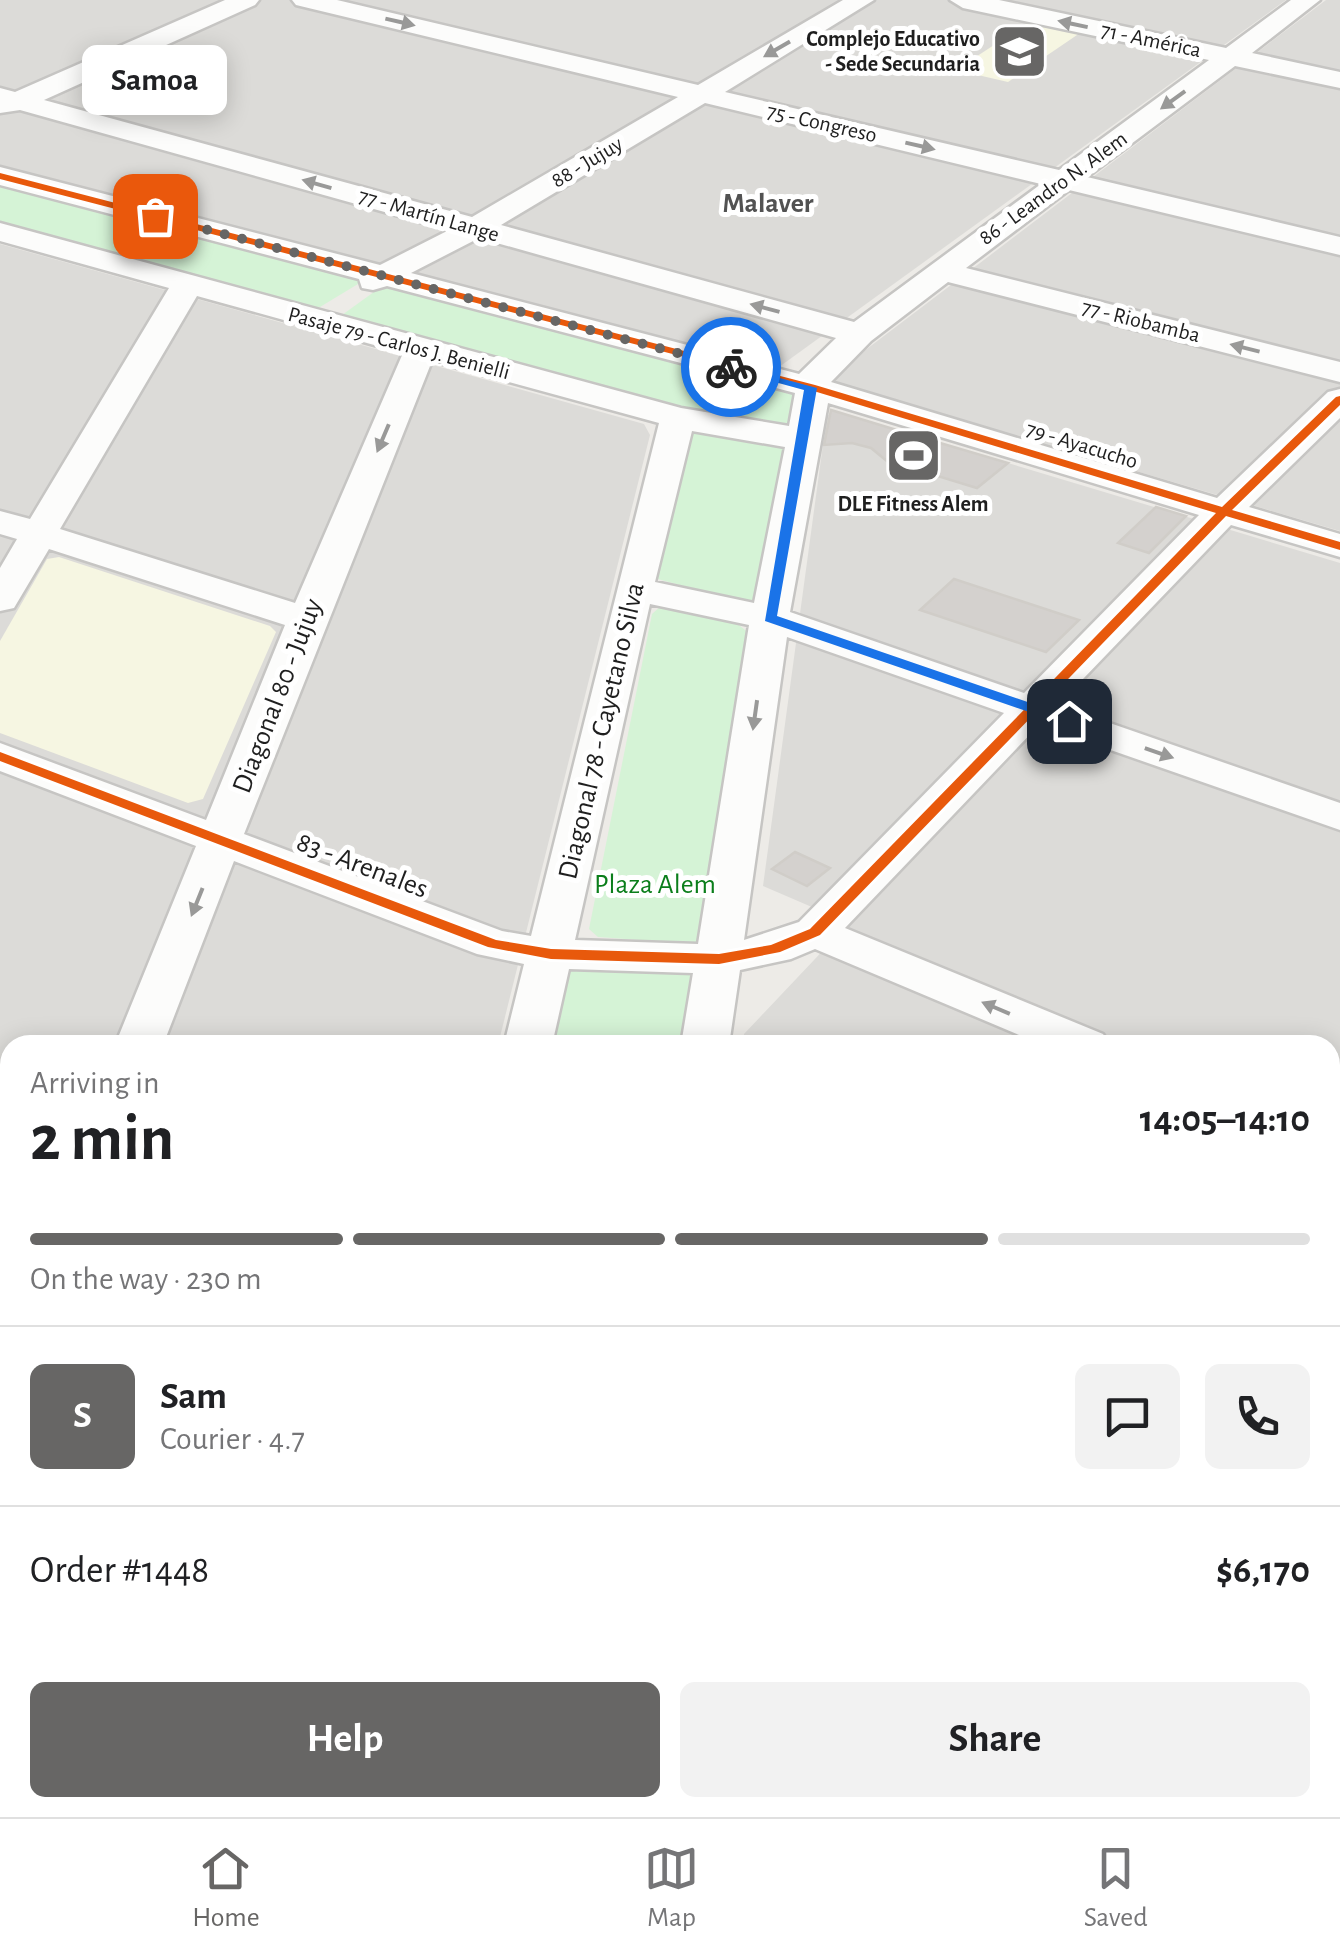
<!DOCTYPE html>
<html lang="en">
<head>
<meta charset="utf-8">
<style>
  body { margin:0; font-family:"Alegreya Sans",sans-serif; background:#f2f2f2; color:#202124; height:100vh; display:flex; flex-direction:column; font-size:38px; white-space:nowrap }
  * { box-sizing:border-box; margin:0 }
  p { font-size:32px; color:#757577 }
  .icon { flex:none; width:55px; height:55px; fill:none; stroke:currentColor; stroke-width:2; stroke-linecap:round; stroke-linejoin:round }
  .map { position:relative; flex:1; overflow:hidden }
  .drawer { position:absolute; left:0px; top:1035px; width:1340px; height:782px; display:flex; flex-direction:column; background:#fff; border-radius:30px 30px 0 0; box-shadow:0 5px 25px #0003 }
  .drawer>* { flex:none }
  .pin { position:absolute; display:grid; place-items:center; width:85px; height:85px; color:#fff; margin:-42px; border-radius:20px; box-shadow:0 5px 15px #0006 }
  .courier { position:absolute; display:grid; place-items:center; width:100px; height:100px; margin:-50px; border:8px solid #1a73e8; border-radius:50%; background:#fff; color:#222; box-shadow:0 2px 12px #0007 }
  .bubble { position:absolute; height:70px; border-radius:15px; background:#fff; box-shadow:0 5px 25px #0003; font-size:32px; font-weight:700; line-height:70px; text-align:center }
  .overview em { font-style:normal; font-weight:700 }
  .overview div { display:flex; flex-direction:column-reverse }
  .overview { display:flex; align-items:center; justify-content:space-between; height:170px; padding:0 30px }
  h1 { font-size:65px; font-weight:700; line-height:75px }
  .bar { display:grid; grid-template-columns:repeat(4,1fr); gap:15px 10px; align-content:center; height:120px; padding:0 30px }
  .bar i { height:12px; border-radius:8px; background:#e0e0e0 }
  .bar .selected { background:#676665 }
  .bar p { grid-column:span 4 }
  .line { display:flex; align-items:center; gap:25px; padding:0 30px; border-top:2px solid #e0e0e0 }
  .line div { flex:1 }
  .round { display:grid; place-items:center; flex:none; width:105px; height:105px; border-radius:15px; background:#f2f2f2 }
  .button { display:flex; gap:20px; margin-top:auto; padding:20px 30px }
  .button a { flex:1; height:115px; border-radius:15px; background:#676665; color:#fff; font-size:40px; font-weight:700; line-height:115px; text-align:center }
  .button a+a { background:#f2f2f2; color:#202124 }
  .tab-bar { display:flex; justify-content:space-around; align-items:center; height:140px; border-top:2px solid #e0e0e0; background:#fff; font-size:28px; color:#757577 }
  .tab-bar a { display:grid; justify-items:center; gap:5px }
  .tab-bar .selected { color:#676665 }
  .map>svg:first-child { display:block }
  .residential { fill:#dcdbd8 }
  .education { fill:#f6f6e2 }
  .park { fill:#d5f3d6 }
  .building { fill:#d4d1ce; stroke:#d0cdc8; stroke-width:2.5 }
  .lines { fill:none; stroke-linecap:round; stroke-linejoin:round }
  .minor-casing { stroke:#c6c5c3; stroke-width:5 }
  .minor { fill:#fcfcfb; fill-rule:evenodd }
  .cycleway-casing { stroke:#fff; stroke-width:6 }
  .cycleway { fill:#e8590c; fill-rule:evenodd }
  .oneway { fill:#999998 }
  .route { fill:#1a73e8 }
  .done { stroke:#676665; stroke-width:10; stroke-dasharray:0 18 }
  .labels { text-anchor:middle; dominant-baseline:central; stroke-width:10; stroke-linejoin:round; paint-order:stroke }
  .far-poi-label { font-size:22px; font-weight:bold; fill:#1f1f1f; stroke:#fff; text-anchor:end }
  .far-street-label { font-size:22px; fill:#1f1f1f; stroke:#fff }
  .far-quarter-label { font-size:28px; font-weight:bold; fill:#525252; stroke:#fff }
  .street-label { font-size:28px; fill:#1f1f1f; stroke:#fff }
  .park-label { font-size:28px; fill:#0b7e1b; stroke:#fff }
</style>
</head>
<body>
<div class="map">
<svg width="1340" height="1817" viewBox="0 0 1340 1817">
  <rect width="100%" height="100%" fill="#edebe7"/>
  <g class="residential">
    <path d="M0 0H1286L779 367 768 368 0 167Z"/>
    <path d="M1326 0H1340V531L826 380Z"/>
    <path d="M0 244 644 424 650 435 498 1045H10V1808H538L536 1817H0Z"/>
    <path d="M842 413 1340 563V1817H630L631 1808H1330V1045H743L744 1034 849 923 763 886 827 415Z"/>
  </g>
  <g class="education">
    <path d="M1029 22 1080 33 1008 82 956 70Z"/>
    <path d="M59 557 270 626 276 632 203 799 188 803 0 733V641L47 559Z"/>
  </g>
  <g class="park">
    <path d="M0 180 360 278 358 284 320 307 309 308 0 225Z"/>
    <path d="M392 285 788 388 797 394 791 428 707 418 342 315 378 289Z"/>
    <path d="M692 427 785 441 754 605 654 578Z"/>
    <path d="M661 606 735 622 750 634 703 935 695 944 598 937 589 929 652 614Z"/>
    <path d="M587 961 683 966 698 978 687 1045H552L568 973Z"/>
  </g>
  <g class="building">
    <path d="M831 410 913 435 1008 463 977 488 915 469 905 476 871 448 852 443 824 445Z"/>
    <path d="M1156 507 1186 516 1149 553 1118 543Z"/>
    <path d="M954 579 1079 620 1046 652 920 610Z"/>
    <path d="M795 852 830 868 807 886 772 869Z"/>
  </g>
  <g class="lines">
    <defs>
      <g id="minor">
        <path d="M225 0H259L255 5 44 100 472 217 678 97 296 5 292 0H337L698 85 843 0H874L725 92 1059 170 1209 60 963 8 950 0H999L1226 48 1291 0H1320L1252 53 1340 72V88L1235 66 1087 177 1340 237V255L1069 190 966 268 1340 362V382L948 282 871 341 831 382 1217 498 1328 392 1340 389V418L1249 507 1340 534V557L1231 525 1058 705 1340 803V830L1039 725 845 928 1103 1034 1110 1045H1043L815 949 791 959 740 970 729 1045H681L693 973 569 969 552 1045H504L524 964 477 954 234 861 163 1045H115L196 846 0 771V743L206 820 285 625 49 549 14 608 0 611V568L17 539 0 534V511L30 519 169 288 0 241V223L681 408 789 426 795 393 387 286 373 290 362 288 359 279 0 185V167L380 265 449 230 20 110 0 113V88L15 92ZM705 103 1041 184 854 322 501 225ZM479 238 836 338 799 374 411 273ZM197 296 403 353 295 603 60 529ZM432 361 659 423 531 936 502 931 244 834ZM828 403 1199 515 1024 693 790 612ZM692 431 785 447 754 603 655 582ZM650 604 749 625 698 944 575 940ZM787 637 1004 713 799 922 744 940Z"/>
        <path d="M1330 1130 1340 1133V1168L1330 1165Z"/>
        <path d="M1340 1312V1365L1330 1368V1315Z"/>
        <path d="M0 1321 10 1323V1363L0 1361Z"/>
        <path d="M0 1763 10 1765V1808H35L33 1813 0 1817Z"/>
        <path d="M1330 1769 1340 1772V1817H1307L1303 1808H1330Z"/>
        <path d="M67 1808H185L189 1817H71Z"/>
        <path d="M559 1808H623L621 1817H557Z"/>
        <path d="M1021 1808H1086L1082 1817H1017Z"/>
      </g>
    </defs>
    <use href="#minor" class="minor-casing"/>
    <use href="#minor" class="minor"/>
    <defs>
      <path id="cycleway" d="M0 173 815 385 1222 507 1336 397 1340 396V405L1232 510 1340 542V550L1226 516 820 935 780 952 719 964 551 959 488 947 0 761V752L496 940 551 949 719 954 771 945 810 929 1216 513 807 389 0 179Z"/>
    </defs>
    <use href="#cycleway" class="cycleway-casing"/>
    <use href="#cycleway" class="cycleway"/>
  </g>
  <defs><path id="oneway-solid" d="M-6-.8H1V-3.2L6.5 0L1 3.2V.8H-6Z" transform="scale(2.5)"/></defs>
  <g class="oneway">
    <use href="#oneway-solid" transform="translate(400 22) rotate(13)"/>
    <use href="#oneway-solid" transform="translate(1073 24) rotate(-168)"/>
    <use href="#oneway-solid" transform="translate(777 49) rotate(150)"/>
    <use href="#oneway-solid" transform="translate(1173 100) rotate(144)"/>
    <use href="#oneway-solid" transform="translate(920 146) rotate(13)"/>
    <use href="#oneway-solid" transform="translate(317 184) rotate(-164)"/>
    <use href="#oneway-solid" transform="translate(765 308) rotate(-165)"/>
    <use href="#oneway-solid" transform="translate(1245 348) rotate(-166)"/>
    <use href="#oneway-solid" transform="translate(383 438) rotate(113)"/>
    <use href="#oneway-solid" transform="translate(755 715) rotate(98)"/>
    <use href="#oneway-solid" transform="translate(1159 753) rotate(19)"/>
    <use href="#oneway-solid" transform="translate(197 902) rotate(112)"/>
    <use href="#oneway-solid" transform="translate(996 1008) rotate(-157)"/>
  </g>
  <path class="route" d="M727 364 817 388 777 616 1074 718V724H1064L765 621 804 390 727 369Z"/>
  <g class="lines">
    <path class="done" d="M155 216 731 367"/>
  </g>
  <defs>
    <symbol id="school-square" viewBox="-11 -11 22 22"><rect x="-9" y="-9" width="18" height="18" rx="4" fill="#676665" stroke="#fff"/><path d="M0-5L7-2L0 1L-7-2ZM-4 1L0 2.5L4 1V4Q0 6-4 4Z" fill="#fff"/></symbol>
    <symbol id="stadium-square" viewBox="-11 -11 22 22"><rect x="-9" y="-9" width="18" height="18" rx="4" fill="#676665" stroke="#fff"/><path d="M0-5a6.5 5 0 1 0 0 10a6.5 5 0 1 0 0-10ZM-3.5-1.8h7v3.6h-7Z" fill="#fff"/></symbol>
  </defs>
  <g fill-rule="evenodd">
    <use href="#school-square" x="988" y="20" width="63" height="63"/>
    <use href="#stadium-square" x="882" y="424" width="63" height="63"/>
  </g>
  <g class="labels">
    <g class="far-poi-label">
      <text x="980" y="39">Complejo Educativo<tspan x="980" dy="25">- Sede Secundaria</tspan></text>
      <text x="913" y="504" text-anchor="middle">DLE Fitness Alem</text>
    </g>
    <g class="far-street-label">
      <text transform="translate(1151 40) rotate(12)">71 - América</text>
      <text transform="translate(822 123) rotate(13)">75 - Congreso</text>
      <text transform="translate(587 162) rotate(-31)">88 - Jujuy</text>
      <text transform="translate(1053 188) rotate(-36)">86 - Leandro N. Alem</text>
      <text transform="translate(429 215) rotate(16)">77 - Martín Lange</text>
      <text transform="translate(1141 321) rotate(14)">77 - Riobamba</text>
      <text transform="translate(399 343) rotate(15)">Pasaje 79 - Carlos J. Benielli</text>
      <text transform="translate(1082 445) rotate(17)">79 - Ayacucho</text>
    </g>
    <g class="far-quarter-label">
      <text x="768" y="204">Malaver</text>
    </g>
    <g class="street-label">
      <text transform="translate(278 696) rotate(-69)">Diagonal 80 - Jujuy</text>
      <text transform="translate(602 731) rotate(-77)">Diagonal 78 - Cayetano Silva</text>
      <text transform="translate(362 866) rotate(21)">83 - Arenales</text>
    </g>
    <g class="park-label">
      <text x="655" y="885">Plaza Alem</text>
    </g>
  </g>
</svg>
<div class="pin" style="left:155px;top:216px;background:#ea580c"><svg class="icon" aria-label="bag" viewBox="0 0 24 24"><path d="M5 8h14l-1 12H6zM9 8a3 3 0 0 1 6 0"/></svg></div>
<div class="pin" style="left:1069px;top:721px;background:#1f2937"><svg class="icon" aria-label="home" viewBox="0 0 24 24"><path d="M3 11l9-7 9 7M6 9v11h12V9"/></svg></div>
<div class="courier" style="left:731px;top:367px"><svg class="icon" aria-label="bike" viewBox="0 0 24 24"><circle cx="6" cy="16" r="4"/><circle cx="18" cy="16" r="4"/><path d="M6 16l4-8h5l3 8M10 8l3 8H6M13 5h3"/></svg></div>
<div class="bubble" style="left:82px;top:45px;width:145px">Samoa</div>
<section class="drawer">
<div class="overview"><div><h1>2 min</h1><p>Arriving in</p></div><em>14:05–14:10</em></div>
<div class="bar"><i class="selected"></i><i class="selected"></i><i class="selected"></i><i></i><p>On the way · 230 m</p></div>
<div class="line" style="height:180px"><b class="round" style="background:#676665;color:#fff">S</b><div><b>Sam</b><p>Courier · 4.7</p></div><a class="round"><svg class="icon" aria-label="chat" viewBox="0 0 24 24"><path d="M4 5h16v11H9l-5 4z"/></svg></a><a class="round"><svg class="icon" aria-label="phone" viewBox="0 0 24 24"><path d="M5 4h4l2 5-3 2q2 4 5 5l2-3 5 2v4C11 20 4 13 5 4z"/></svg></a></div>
<div class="line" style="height:130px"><div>Order #1448</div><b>$6,170</b></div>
<div class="button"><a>Help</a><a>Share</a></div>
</section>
</div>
<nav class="tab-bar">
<a class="selected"><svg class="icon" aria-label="home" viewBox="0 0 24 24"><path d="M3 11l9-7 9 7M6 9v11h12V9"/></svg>Home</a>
<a><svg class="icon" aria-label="map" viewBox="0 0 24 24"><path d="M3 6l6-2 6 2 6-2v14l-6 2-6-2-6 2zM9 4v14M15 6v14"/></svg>Map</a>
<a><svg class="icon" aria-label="saved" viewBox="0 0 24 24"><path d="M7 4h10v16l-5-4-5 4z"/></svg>Saved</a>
</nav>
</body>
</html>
